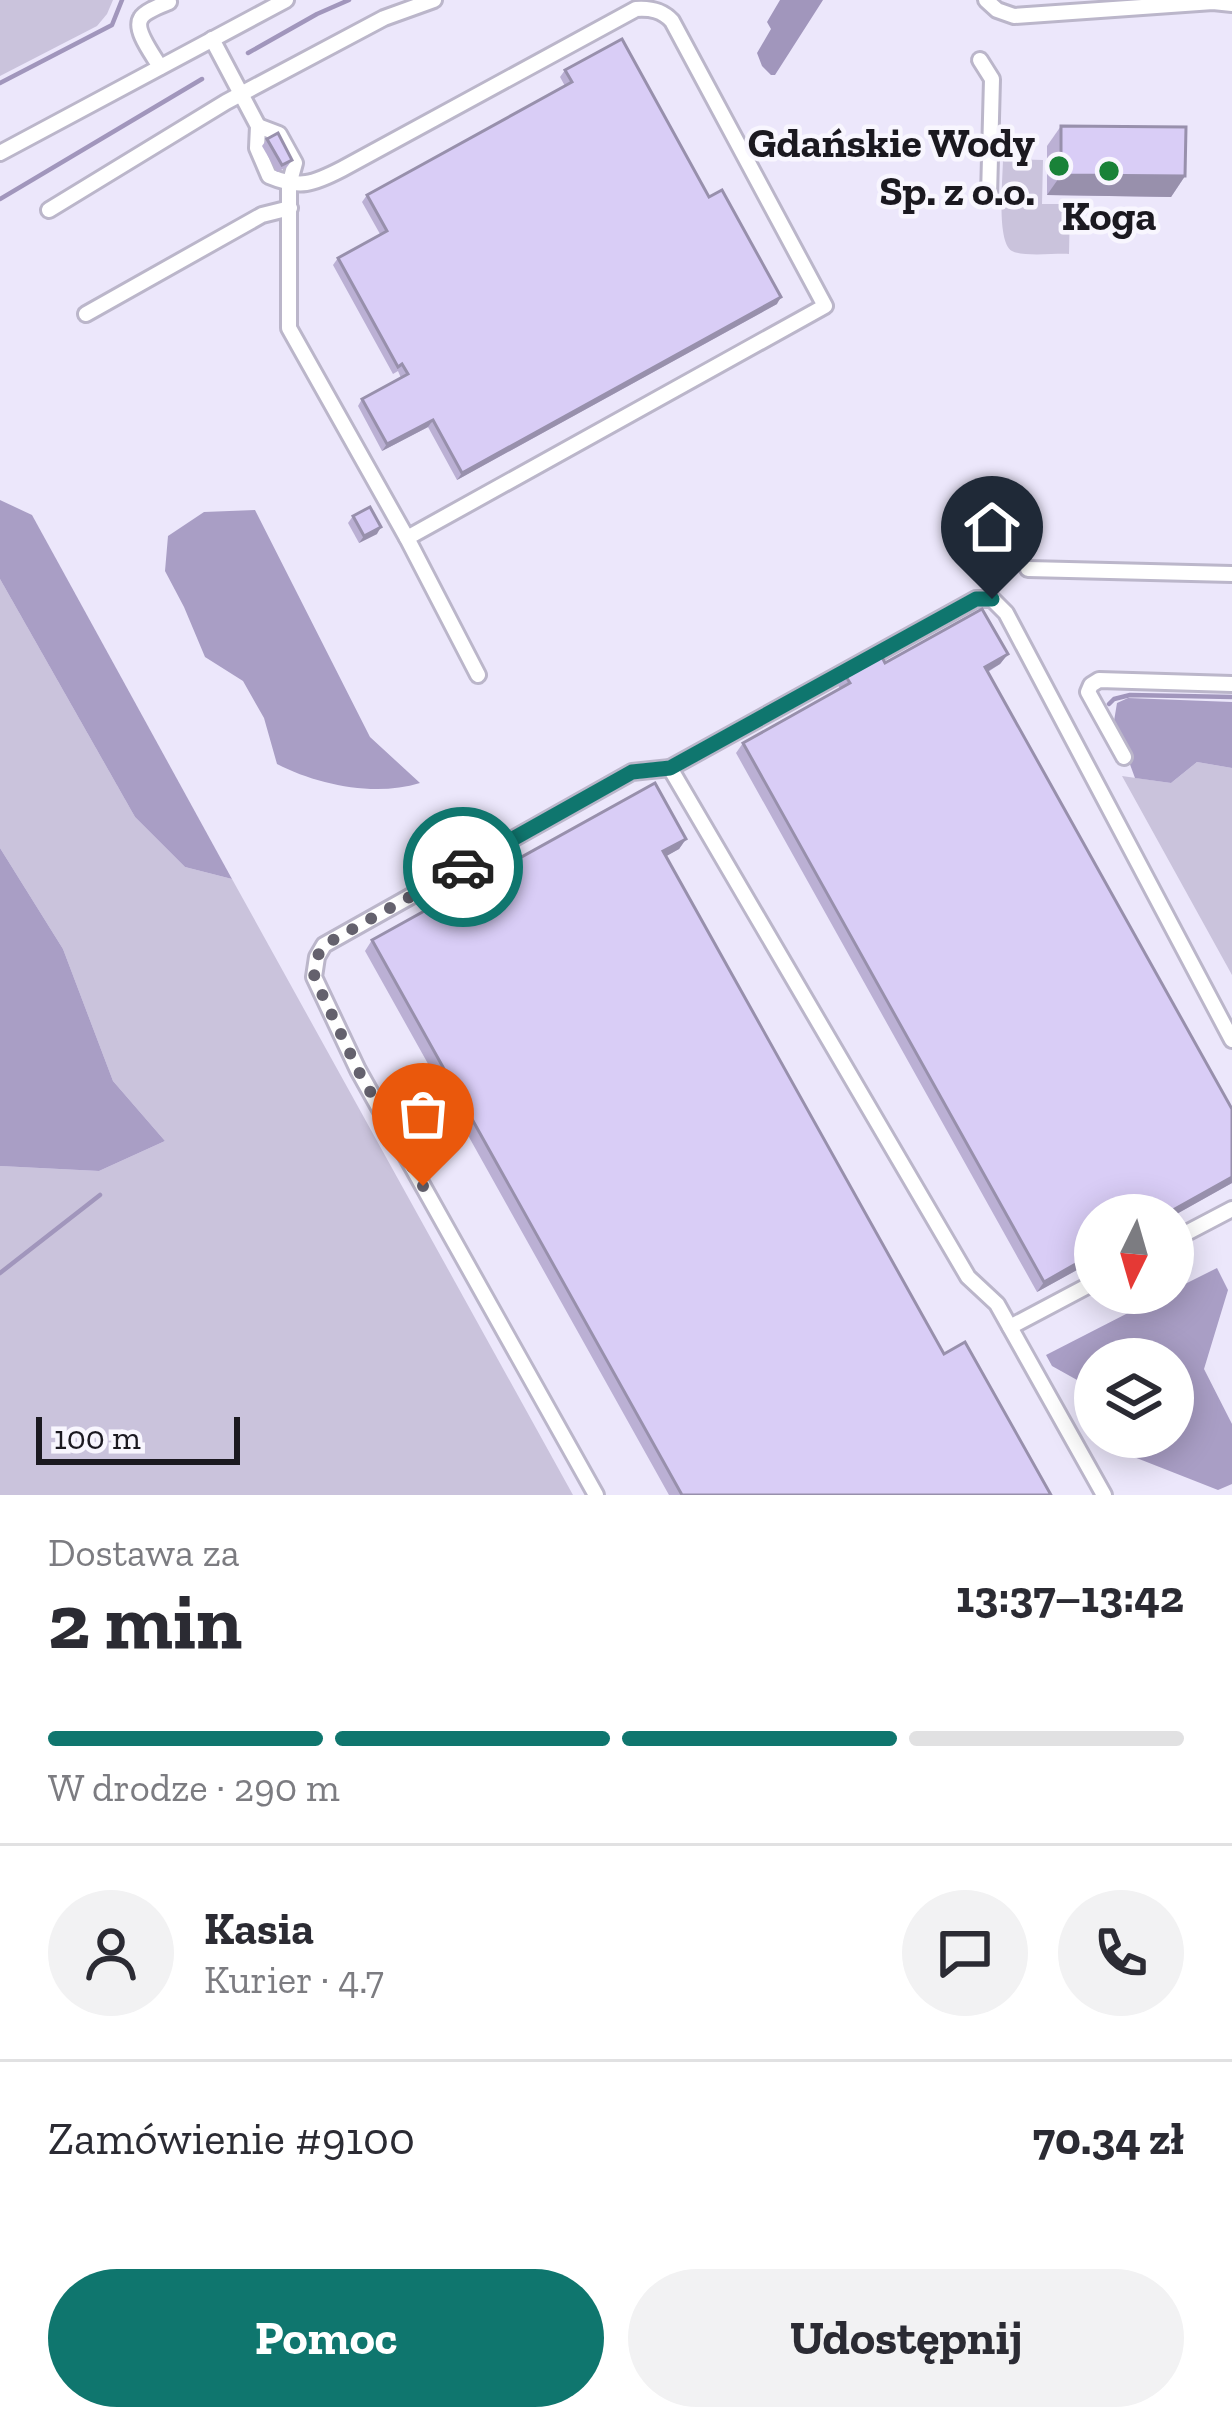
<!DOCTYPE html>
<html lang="pl">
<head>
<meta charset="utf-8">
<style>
  body { margin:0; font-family:"Zilla Slab",serif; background:#f2f2f3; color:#2b2b33; height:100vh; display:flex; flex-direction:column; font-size:45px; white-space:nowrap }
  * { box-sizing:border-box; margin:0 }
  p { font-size:39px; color:#7c7c81 }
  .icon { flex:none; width:66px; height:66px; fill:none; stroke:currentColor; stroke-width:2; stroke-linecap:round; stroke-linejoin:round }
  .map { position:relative; height:1495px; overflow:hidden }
  .drawer { display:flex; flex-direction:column; background:#fff; flex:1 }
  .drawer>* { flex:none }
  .needle { width:78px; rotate:185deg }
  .controls { position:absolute; left:1074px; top:1194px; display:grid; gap:24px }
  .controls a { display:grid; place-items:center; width:120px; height:120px; border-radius:50%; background:#fff; box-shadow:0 6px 30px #0003; font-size:60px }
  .scale { position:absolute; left:36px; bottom:30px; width:204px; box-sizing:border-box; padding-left:12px; border:6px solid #1b1920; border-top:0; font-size:33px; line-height:42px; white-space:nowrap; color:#1b1920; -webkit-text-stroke:9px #f8f6fe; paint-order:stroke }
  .pin { position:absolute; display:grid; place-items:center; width:102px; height:102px; color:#fff; margin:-123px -51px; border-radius:50% 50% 50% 0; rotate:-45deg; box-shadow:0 0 12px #0007 }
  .pin .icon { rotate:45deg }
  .courier { position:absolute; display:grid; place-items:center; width:120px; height:120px; margin:-60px; border:9px solid #0f766e; border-radius:50%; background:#fff; color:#222; box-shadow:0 3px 15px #0007 }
  .headline em { font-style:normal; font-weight:800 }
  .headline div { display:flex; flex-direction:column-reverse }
  .headline { display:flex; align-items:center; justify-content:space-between; height:204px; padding:0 48px }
  h1 { font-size:78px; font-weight:800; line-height:90px }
  .bar { display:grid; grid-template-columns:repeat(4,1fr); gap:18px 12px; align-content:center; height:144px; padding:0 48px }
  .bar i { height:15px; border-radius:9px; background:#e1e1e2 }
  .bar .current { background:#0f766e }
  .bar p { grid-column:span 4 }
  .line { display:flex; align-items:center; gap:30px; padding:0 48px; border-top:3px solid #e1e1e2 }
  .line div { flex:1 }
  .round { display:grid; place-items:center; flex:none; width:126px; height:126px; border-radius:63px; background:#f2f2f3 }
  .cta { display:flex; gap:24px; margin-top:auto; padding:24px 48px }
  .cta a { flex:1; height:138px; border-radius:72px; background:#0f766e; color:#fff; font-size:48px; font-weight:800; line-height:138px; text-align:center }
  .cta a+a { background:#f2f2f3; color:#2b2b33 }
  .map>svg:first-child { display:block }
  .green { fill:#cac3dc }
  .forest { fill:#a99ec5 }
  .water { fill:#a196bc }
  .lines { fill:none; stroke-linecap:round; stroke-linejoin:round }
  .stream { stroke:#a196bc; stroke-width:4.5 }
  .minor-casing { stroke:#bbb6ca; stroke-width:20 }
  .minor { stroke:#fff; stroke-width:14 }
  .wall { fill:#bbb0d4 }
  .shaded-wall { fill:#9890ac }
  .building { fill:#d9cdf6; stroke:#9890ac; stroke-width:3 }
  .done { stroke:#64616d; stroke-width:12; stroke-dasharray:0 21.6 }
  .route { stroke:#0f766e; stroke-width:15 }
  .poi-dot { fill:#198238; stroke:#f8f6fe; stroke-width:4.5 }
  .labels { text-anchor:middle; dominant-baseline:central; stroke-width:9; stroke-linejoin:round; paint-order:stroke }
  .poi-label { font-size:42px; font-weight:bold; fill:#1b1920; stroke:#f8f6fe; text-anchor:end }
</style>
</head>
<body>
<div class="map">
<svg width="1232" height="1495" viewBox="0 0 1232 1495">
  <rect width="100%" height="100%" fill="#ece7fb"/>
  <g class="green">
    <path d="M0 0H113L107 14 97 26 0 76Z"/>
    <path d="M1003 159 1043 160 1042 204H1070L1069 254C1056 253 1023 257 1012 251 996 242 1003 177 1003 159Z"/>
    <path d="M0 579 135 817 185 867 232 879 573 1495H0V1166L99 1171 165 1141 113 1081 63 949 0 848Z"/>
    <path d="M1197 762 1232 768V975L1122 776 1171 783Z"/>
  </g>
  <g class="forest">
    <path d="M0 500 32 515 232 879 185 867 135 817 0 579Z"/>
    <path d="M255 510 370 737 420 783C375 797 318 785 277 764L264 718 243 681 205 657 184 607 165 571 168 536 204 512Z"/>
    <path d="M1128 698 1232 702V768L1197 762 1171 783 1135 778 1114 721 1117 703Z"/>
    <path d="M0 848 63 949 113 1081 165 1141 99 1171 0 1166Z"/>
    <path d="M1217 1268 1228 1290 1204 1369 1232 1424V1484L1218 1490 1134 1457 1124 1437H1173V1359H1095V1390L1052 1366 1046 1355 1167 1293H1173V1290Z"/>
  </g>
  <path class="water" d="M780 0H823L775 75H771L762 66 757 53 771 29 767 22Z"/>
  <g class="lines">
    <g class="stream">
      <path d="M248 53 317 14 349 0"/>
      <path d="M0 83 112 25 122 0"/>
      <path d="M0 199 202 79"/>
      <path d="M1109 704 1114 699 1130 695 1232 697"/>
      <path d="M0 1273 100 1195"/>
    </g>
    <defs>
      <g id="minor">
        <path d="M986 0 997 10 1014 16 1213 2 1232 4"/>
        <path d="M212 39 258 126 257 148 269 176C300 189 313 184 342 169L636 9C650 8 662 10 672 21L825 306 407 538"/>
        <path d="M980 60 992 79 989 196"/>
        <path d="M160 67C154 56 133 30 141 18 145 11 162 5 169 2"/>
        <path d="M258 126 279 134 295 163 289 185V328L407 538 478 675"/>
        <path d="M0 153 286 0"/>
        <path d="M49 210 226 102 384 18 434 0"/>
        <path d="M86 314 262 215 290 208"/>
        <path d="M1028 569 1232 574"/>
        <path d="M1124 757 1088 692 1091 685 1099 680 1232 684"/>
        <path d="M670 768 968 1277 997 1304 1104 1495"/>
        <path d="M1173 1240 1232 1209"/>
        <path d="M1010 1327 1095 1282"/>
        <path d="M596 1495 358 1070 314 977 317 957 324 945 632 772 670 768 976 599H992L1006 613 1232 1040"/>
      </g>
    </defs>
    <use href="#minor" class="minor-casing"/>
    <use href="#minor" class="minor"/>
  </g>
  <g class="wall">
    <path d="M565 70 709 197 777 304 457 480 428 427 382 451 358 406 362 399 401 378 398 371 393 374 333 265 338 258 380 234 362 202 367 195 565 86 560 77Z"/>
    <path d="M1061 126 1185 176 1171 197 1047 195V146Z"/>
    <path d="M267 139 292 160 287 167 277 172 262 146Z"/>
    <path d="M353 516 377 534 359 543 348 523Z"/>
    <path d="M1008 654 1000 664 988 672 1232 1109V1183L1173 1216 1095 1215V1260L1037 1292 736 753 743 743 840 689 838 685 845 675 885 663Z"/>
    <path d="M686 839 679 849 666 856 944 1354 1051 1495H669L365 951 372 940Z"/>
  </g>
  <g class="shaded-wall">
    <path d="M1061 175 1185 176 1171 197 1047 195Z"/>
    <path d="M781 297 777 304 457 480 462 473Z"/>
    <path d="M433 420 428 427 382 451 387 444Z"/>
    <path d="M381 527 377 534 359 543 364 536Z"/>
    <path d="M1008 654 1000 664 978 677 985 667Z"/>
    <path d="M686 839 679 849 656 862 663 851Z"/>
    <path d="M1232 1177V1183L1173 1216 1164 1215Z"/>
    <path d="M1095 1253V1260L1037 1292 1044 1282Z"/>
  </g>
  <g class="building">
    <path d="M622 39 709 197 722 190 781 297 462 473 433 420 387 444 362 399 408 374 402 364 398 367 338 258 387 231 367 195 572 82 565 70Z"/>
    <path d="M1061 126 1186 127 1185 176 1061 175Z"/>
    <path d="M278 133 292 160 282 165 267 139Z"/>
    <path d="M370 507 381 527 364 536 353 516Z"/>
    <path d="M982 609 1008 654 985 667 1232 1109V1177L1164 1215H1095V1253L1044 1282 743 743 850 683 845 675 881 655 885 663Z"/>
    <path d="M655 783 686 839 663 851 944 1354 965 1342 1051 1495H682L372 940Z"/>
  </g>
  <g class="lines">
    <path class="done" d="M423 1186 358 1070 314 977 317 957 324 945 463 867"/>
    <path class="route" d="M463 867 632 772 670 768 976 599H992"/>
  </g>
  <g class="poi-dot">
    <circle cx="1059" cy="166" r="12"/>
    <circle cx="1109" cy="171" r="12"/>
  </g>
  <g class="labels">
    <g class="poi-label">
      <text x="1035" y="142">Gdańskie Wody<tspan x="1035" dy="48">Sp. z o.o.</tspan></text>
      <text x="1109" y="215" text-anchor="middle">Koga</text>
    </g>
  </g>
</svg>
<div class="controls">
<a><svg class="needle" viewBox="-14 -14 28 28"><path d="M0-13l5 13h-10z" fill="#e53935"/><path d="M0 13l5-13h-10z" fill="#7c7c81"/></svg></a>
<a><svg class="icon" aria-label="layers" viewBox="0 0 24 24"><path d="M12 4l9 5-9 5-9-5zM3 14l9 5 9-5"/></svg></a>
</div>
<div class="scale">100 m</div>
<div class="pin" style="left:423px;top:1186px;background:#ea580c"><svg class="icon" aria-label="bag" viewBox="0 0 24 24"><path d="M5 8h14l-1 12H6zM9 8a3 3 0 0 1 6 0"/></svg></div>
<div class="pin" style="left:992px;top:599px;background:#1f2937"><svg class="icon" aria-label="home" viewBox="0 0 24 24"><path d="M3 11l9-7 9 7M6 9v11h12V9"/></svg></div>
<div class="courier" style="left:463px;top:867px"><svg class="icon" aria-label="car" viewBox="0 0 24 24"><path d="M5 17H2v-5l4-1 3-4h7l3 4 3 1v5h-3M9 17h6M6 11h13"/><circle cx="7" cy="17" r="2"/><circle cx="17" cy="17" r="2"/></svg></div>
</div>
<section class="drawer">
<div class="headline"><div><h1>2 min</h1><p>Dostawa za</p></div><em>13:37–13:42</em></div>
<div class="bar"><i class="current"></i><i class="current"></i><i class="current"></i><i></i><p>W drodze · 290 m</p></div>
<div class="line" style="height:216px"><a class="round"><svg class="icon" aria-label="person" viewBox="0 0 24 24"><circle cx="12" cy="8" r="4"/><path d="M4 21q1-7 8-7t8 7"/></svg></a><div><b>Kasia</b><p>Kurier · 4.7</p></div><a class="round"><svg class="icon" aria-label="chat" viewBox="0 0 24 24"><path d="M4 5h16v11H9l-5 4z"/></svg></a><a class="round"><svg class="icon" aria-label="phone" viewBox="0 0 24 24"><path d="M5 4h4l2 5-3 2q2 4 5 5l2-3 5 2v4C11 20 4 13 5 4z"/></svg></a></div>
<div class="line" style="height:156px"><div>Zamówienie #9100</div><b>70.34 zł</b></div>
<div class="cta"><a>Pomoc</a><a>Udostępnij</a></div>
</section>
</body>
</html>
